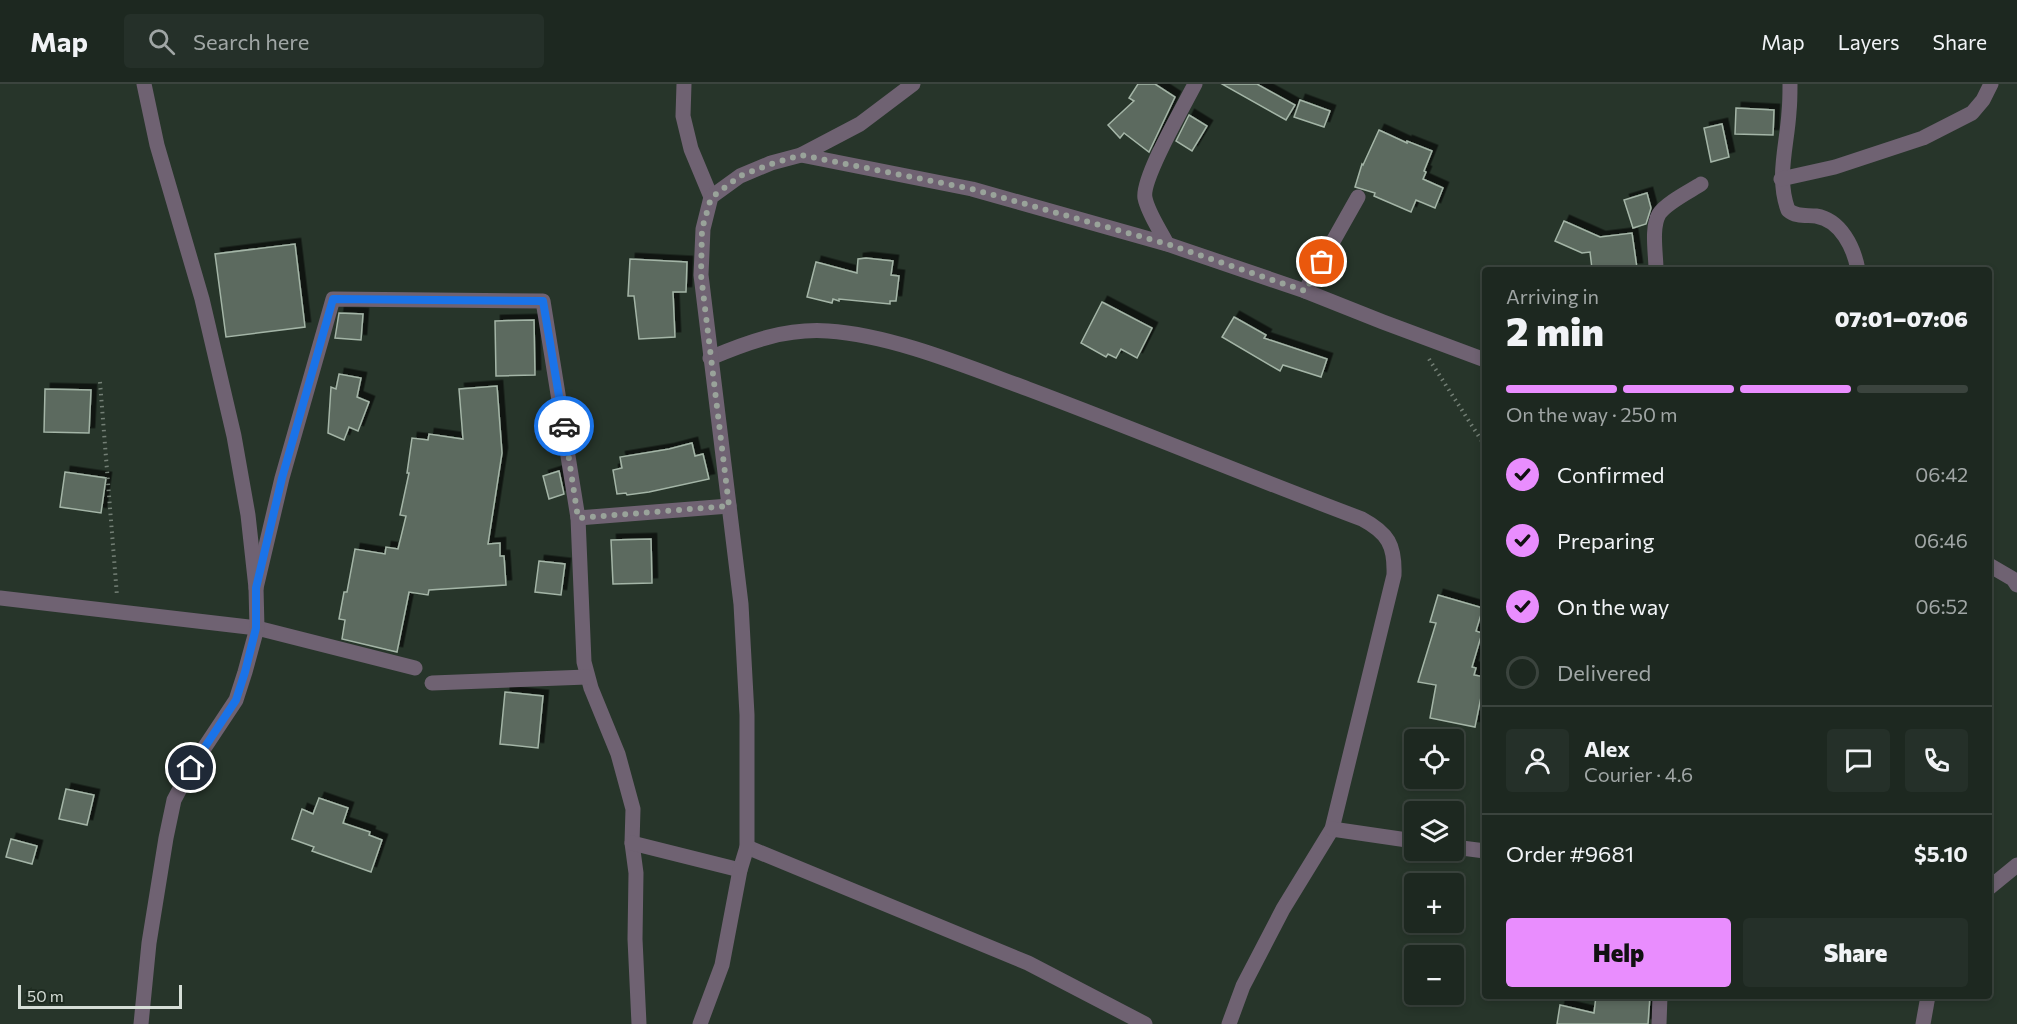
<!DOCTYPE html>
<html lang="en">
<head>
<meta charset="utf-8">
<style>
  body { margin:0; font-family:Commissioner,sans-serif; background:#253029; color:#f1f3f6; height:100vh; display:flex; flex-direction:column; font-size:22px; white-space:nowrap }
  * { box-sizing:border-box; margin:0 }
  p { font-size:20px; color:#a0a6a5 }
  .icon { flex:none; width:33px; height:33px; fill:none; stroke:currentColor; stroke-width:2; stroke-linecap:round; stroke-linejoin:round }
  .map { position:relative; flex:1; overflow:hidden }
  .details { position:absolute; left:1482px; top:183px; width:510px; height:732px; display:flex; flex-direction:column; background:#1d2820; border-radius:6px; box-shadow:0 3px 9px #0003,0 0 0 2px #3b443e }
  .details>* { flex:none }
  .tools { position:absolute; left:1404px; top:645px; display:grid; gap:12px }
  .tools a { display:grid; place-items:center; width:60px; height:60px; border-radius:6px; background:#1d2820; box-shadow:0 3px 9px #0003,0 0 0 2px #3b443e; font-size:30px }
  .scale { position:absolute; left:18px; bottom:15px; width:164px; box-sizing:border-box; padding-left:6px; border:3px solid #d6ded7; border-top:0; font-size:16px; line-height:21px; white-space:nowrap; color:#d6ded7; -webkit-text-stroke:4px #1e2b20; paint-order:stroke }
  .pin { position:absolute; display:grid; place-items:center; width:51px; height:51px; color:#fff; margin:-26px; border:3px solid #fff; border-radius:50%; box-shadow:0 2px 6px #0007 }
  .courier { position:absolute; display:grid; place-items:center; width:60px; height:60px; margin:-30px; border:4px solid #1a73e8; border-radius:50%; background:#fff; color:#222; box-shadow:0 2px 8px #0007 }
  .summary em { font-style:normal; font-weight:800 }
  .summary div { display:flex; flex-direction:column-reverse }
  .summary { display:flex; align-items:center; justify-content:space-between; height:102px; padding:0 24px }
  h1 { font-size:39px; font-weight:800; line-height:45px }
  .bar { display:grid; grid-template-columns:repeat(4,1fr); gap:9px 6px; align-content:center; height:72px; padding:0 24px }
  .bar i { height:8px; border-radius:4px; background:#3b443e }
  .bar .selected { background:#e98dfe }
  .bar p { grid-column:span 4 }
  .line { display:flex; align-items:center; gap:15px; padding:0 24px; border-top:2px solid #3b443e }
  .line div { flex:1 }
  .round { display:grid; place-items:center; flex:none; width:63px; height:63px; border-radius:6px; background:#253029 }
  ol { padding:0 24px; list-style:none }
  li { display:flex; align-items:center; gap:18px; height:66px }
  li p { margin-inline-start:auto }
  li .icon { padding:6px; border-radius:50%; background:#e98dfe; color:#111; stroke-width:4 }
  li:last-child { color:#a0a6a5 }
  li i { width:33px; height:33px; border:3px solid #3b443e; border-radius:50% }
  .button { display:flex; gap:12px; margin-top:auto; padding:12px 24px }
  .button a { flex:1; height:69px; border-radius:6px; background:#e98dfe; color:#111; font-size:24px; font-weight:800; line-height:69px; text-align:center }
  .button a+a { background:#253029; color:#f1f3f6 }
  header { display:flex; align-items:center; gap:36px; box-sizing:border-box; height:84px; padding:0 30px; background:#1d2820; border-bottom:2px solid #3b443e }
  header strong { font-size:28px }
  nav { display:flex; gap:33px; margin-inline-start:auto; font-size:21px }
  .search { width:420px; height:54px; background:#253029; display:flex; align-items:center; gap:15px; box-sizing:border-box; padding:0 21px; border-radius:6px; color:#a0a6a5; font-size:22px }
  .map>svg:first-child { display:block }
  .building { fill:#5b6a5e; stroke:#a4b5a7; stroke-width:1.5; filter:url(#shadow) }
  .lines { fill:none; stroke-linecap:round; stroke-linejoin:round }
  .path { stroke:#737f75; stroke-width:4; stroke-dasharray:1.5 4.5; stroke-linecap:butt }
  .minor { stroke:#6f6272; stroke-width:15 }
  .tertiary { stroke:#6f6272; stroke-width:15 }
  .done { stroke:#99a39a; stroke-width:6; stroke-dasharray:0 10.8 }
  .route { stroke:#1a73e8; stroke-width:8 }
</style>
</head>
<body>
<header>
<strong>Map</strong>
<div class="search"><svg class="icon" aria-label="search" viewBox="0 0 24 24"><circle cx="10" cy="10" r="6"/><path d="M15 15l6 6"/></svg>Search here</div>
<nav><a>Map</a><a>Layers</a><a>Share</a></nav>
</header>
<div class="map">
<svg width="2017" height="940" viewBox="0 0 2017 940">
  <defs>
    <filter id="shadow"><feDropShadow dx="5.5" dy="-5.5" stdDeviation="0" flood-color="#0009"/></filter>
  </defs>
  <rect width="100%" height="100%" fill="#27352a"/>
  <g class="building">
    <path d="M1138 0H1155L1175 13 1149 68 1124 49 1120 54 1108 41 1134 17 1129 14Z"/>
    <path d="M1222 0H1257L1295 21 1286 36Z"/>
    <path d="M1300 16 1330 27 1324 43 1294 33Z"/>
    <path d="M1736 24 1774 26 1773 51 1735 50Z"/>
    <path d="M1189 31 1207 42 1192 67 1176 57Z"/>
    <path d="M1722 40 1729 73 1711 78 1704 44Z"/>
    <path d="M1379 46 1407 59V57L1432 67 1424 87 1426 88 1423 95 1443 104 1435 124 1416 116 1411 128 1374 112 1375 109 1355 103 1362 80 1363 81Z"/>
    <path d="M1647 109 1651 124 1646 140 1633 144 1624 116Z"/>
    <path d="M1564 137 1600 153 1632 149 1637 184 1609 186 1608 183 1592 185 1590 168 1582 169 1555 157Z"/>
    <path d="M295 160 305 243 226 253 215 170Z"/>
    <path d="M866 174 893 177 891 191 899 192 896 217H890V220L839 215V217L833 215 832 219 807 213 816 178 857 189 858 175Z"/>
    <path d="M630 175 687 178 686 208H673L675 253 639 255 634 212H628Z"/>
    <path d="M1102 218 1152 244 1137 274 1121 265 1116 274 1108 270 1106 273 1081 259Z"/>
    <path d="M339 229 363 230 361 256 335 254Z"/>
    <path d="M1234 233 1266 251 1264 254 1327 275 1321 293 1283 281 1280 287 1222 253Z"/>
    <path d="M534 236 535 291 496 292 495 237Z"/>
    <path d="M339 290 361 294 357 313 369 318 358 347 349 343 344 356 328 349 331 303 336 305Z"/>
    <path d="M497 302 502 369 488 460 500 459V472H504L506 501 429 506 428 511 409 508 397 568 342 555 345 536 339 535 344 508H347L355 465 385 470 386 463 398 465 406 432 400 431 409 389H407L412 354 428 356 429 350 463 355 459 305Z"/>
    <path d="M45 305 91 306 89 349 44 348Z"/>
    <path d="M692 359 695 372 703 370 709 395 649 408 627 411 626 409 617 410 613 386 622 384 620 373 669 365Z"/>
    <path d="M559 387 564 410 549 415 543 392Z"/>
    <path d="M65 388 106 394 101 429 60 423Z"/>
    <path d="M651 455 652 499 613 500 611 456Z"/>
    <path d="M539 477 565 480 561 511 535 508Z"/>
    <path d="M1438 511 1483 524 1476 547 1482 549 1472 583 1476 584 1474 591 1485 593 1475 643 1430 634 1436 601 1418 598 1436 539 1430 538Z"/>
    <path d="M505 608 543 612 538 664 500 660Z"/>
    <path d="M66 705 94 711 87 741 59 735Z"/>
    <path d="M319 714 348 724 343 739 370 748 369 751 382 756 371 788 312 767 314 763 292 755 302 725 313 730Z"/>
    <path d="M11 755 37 762 32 780 6 773Z"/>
    <path d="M1596 912H1650L1648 940H1557L1560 921 1594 929Z"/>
  </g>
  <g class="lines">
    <g class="path">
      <path d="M1429 275 1485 362"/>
      <path d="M100 298 117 512"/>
    </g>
    <g class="minor">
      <path d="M684 0 683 32 691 65 711 113"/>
      <path d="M1790 0C1790 9 1790 19 1789 28 1787 62 1776 93 1788 126 1796 133 1806 131 1816 132 1841 136 1854 164 1858 186"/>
      <path d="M801 71 972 105 1167 160 1305 207 1383 238 1485 276"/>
      <path d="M1781 95 1835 83 1923 54 1972 29 1983 16 1991 0"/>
      <path d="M1167 160C1160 146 1148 129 1145 114 1141 95 1185 20 1195 0"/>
      <path d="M1656 186C1656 170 1651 144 1659 130 1666 119 1690 107 1701 100"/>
      <path d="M1305 207 1358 113"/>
      <path d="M710 274C748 258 786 244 828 247 892 251 968 283 1028 305 1140 347 1250 393 1362 435 1388 449 1395 461 1394 491L1332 745 1283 825 1243 902 1229 940"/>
      <path d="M578 434 729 422"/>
      <path d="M1989 481 2013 495 2017 501"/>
      <path d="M256 504 282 394 333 215 543 217 578 434 584 578 591 604 618 670 633 725 632 759 636 789 635 855 639 940"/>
      <path d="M0 514 257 544 415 584"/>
      <path d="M432 599 587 593"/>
      <path d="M1332 745 1414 757"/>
      <path d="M632 759 740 786"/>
      <path d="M747 763 1028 879 1145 940"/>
      <path d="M1454 763 1485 767"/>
      <path d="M1989 804 2017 781"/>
      <path d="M141 940 149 859 166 754 174 716 191 684 236 616 245 588 257 544 256 504 248 431 234 352 202 215 157 61 144 0"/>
      <path d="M1659 940 1660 912"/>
      <path d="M1923 940 1928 912"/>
    </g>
    <path class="tertiary" d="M700 940 722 881 740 786 747 763V631L741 520 701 191 703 145 711 113 740 92 771 79 801 71 860 40 913 0"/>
  </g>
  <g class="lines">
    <path class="done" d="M564 342 578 434 729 422 701 191 702 145 711 114 740 92 771 80 801 71 972 105 1167 160 1305 207 1322 178"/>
    <path class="route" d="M191 684 236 616 245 588 256 544V504L282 394 333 215 543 217 564 342"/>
  </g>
</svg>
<div class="tools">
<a><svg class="icon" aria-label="locate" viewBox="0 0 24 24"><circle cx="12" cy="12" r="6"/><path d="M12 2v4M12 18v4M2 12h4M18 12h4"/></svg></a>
<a><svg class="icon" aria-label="layers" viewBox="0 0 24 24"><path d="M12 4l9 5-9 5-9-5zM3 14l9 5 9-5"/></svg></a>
<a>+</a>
<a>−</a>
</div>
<div class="scale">50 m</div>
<div class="pin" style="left:1322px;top:178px;background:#ea580c"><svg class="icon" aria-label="bag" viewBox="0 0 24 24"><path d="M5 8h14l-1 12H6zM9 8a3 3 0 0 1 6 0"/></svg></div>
<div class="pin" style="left:191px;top:684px;background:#1f2937"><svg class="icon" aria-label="home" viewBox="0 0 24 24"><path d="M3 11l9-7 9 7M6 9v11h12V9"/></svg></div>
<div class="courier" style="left:564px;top:342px"><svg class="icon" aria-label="car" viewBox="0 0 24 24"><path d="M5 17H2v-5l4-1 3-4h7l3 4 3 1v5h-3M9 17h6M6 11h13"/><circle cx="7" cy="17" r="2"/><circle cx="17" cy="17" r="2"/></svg></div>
<section class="details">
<div class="summary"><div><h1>2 min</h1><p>Arriving in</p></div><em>07:01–07:06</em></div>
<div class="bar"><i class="selected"></i><i class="selected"></i><i class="selected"></i><i></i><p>On the way · 250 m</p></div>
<ol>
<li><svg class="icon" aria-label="check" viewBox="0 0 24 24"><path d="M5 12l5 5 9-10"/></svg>Confirmed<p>06:42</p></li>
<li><svg class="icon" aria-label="check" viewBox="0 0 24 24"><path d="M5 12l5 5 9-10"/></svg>Preparing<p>06:46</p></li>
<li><svg class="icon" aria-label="check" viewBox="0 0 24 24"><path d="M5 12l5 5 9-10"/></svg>On the way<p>06:52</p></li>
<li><i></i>Delivered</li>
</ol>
<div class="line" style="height:108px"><a class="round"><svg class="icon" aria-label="person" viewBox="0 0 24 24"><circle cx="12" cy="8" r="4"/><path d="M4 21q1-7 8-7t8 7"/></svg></a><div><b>Alex</b><p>Courier · 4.6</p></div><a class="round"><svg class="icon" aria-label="chat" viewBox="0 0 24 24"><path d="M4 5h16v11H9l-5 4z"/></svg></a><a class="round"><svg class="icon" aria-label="phone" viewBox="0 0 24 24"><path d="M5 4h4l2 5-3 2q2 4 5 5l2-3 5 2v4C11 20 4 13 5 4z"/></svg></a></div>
<div class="line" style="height:78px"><div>Order #9681</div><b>$5.10</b></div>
<div class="button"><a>Help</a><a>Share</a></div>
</section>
</div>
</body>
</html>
